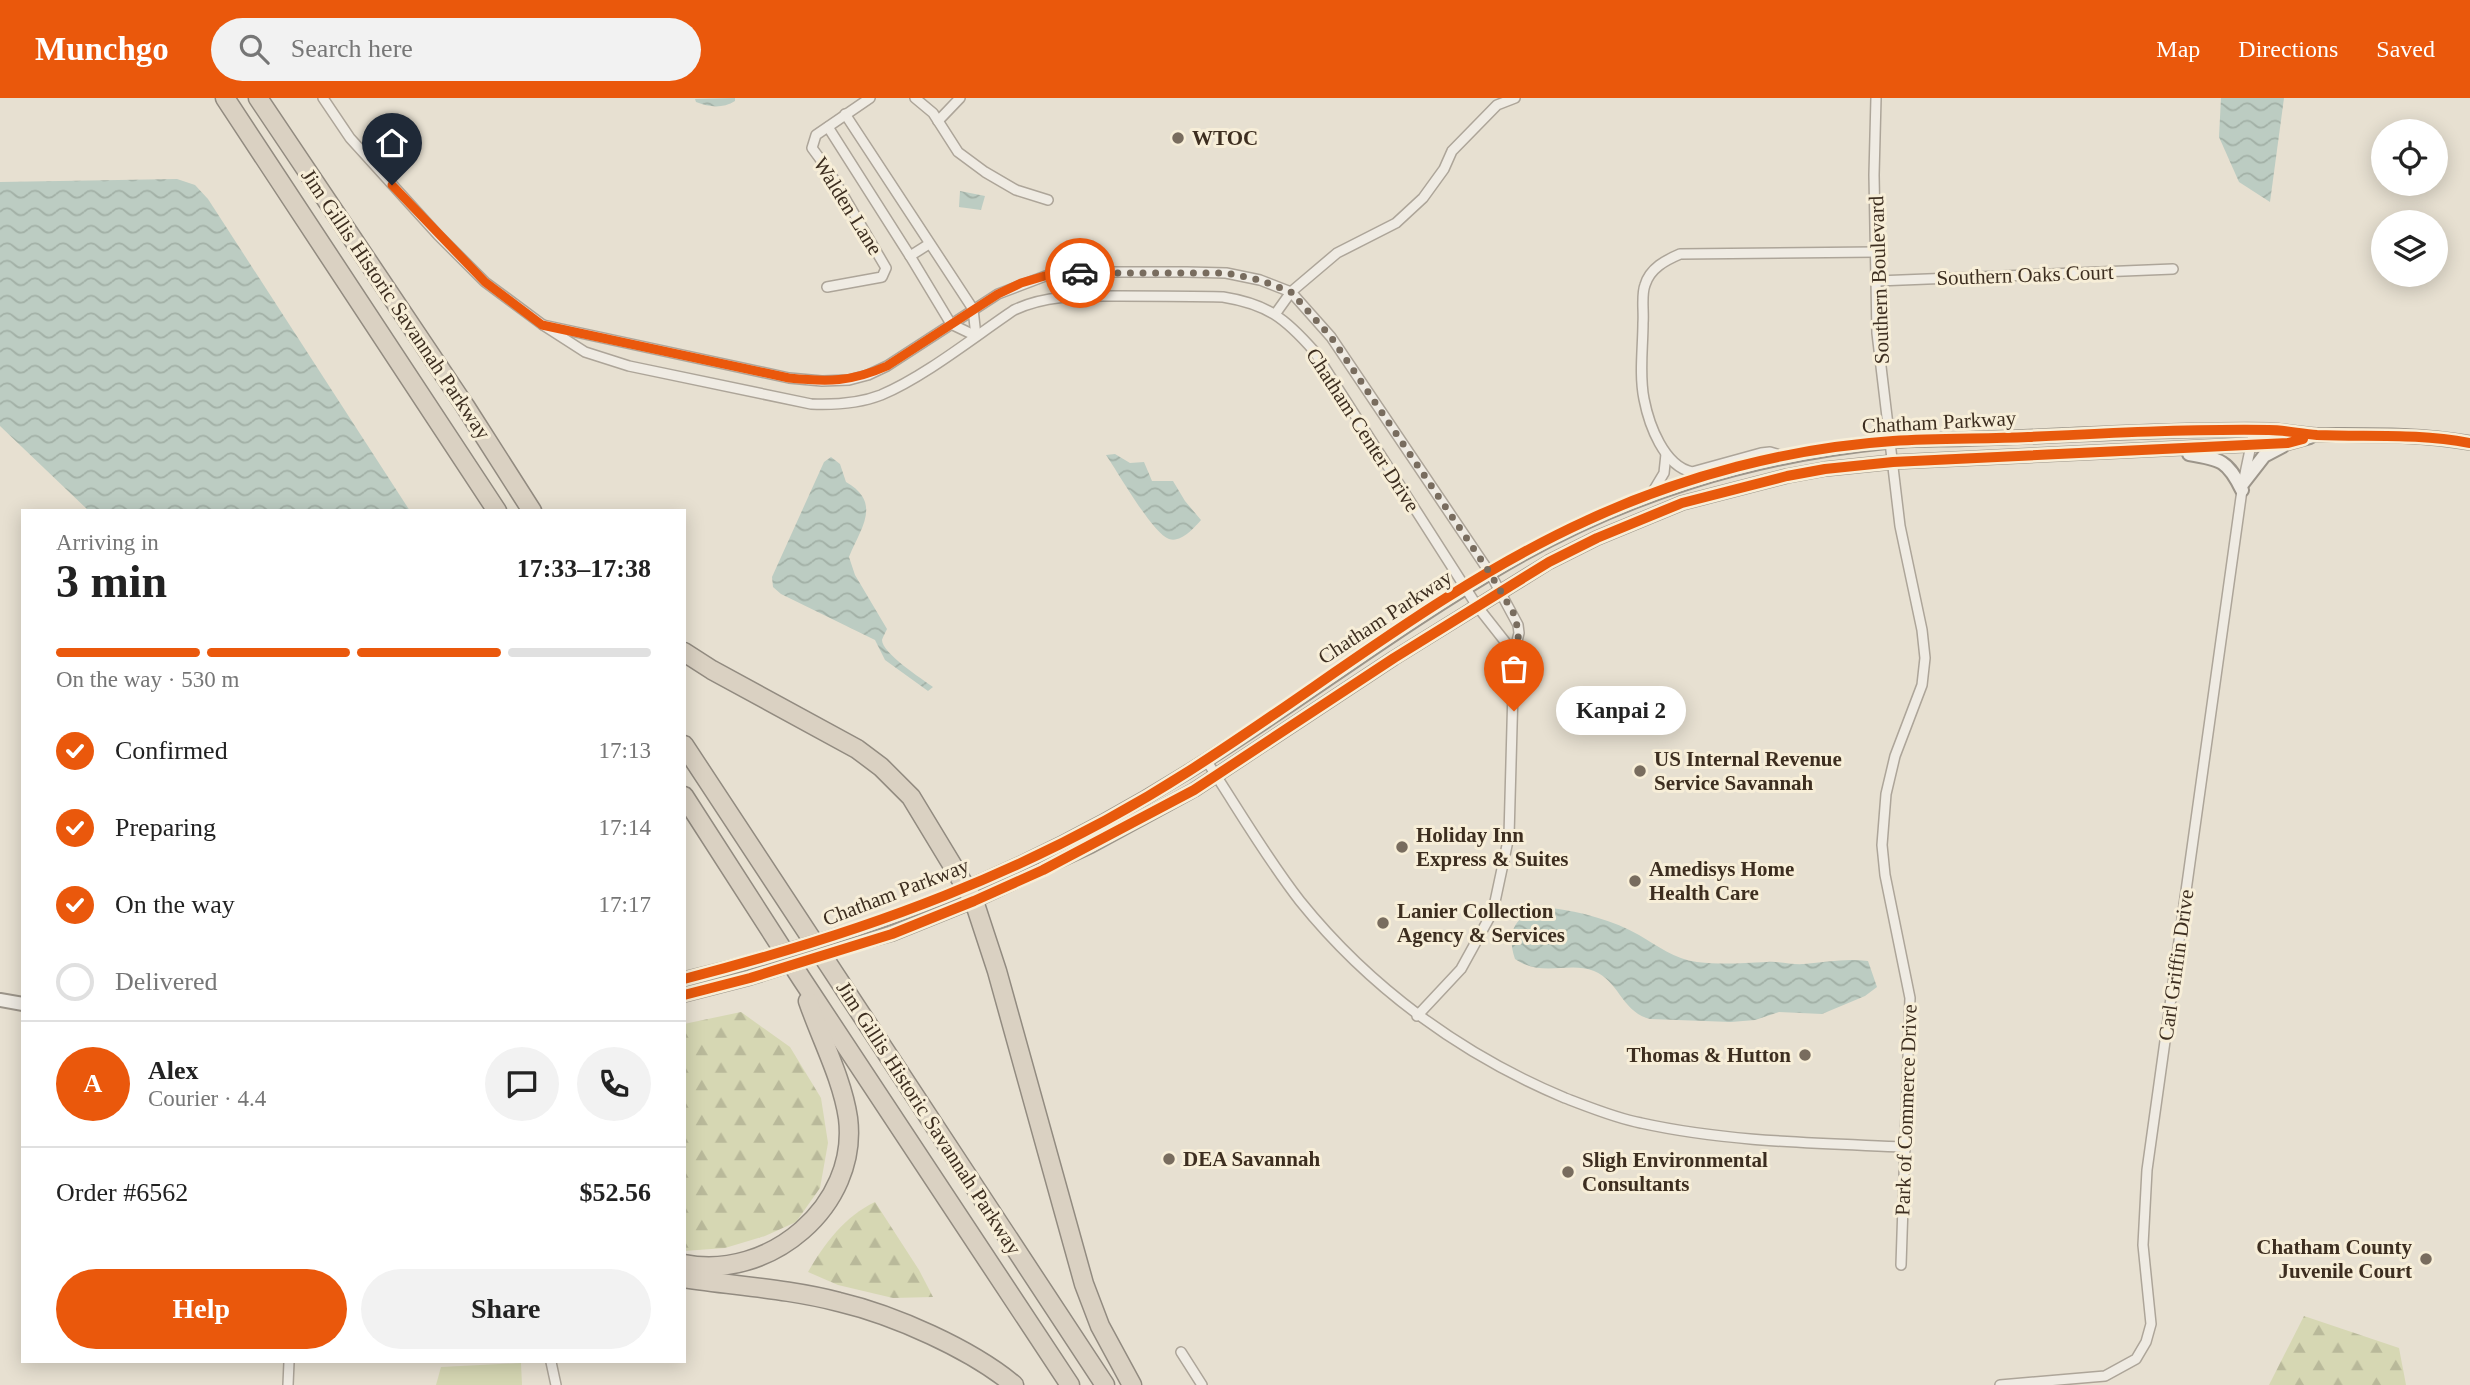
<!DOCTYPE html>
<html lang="en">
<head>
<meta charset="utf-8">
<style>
  body { margin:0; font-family:Georgia,serif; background:#f2f2f2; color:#222; height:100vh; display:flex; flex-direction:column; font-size:26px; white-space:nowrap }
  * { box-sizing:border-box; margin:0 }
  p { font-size:23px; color:#767676 }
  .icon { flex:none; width:38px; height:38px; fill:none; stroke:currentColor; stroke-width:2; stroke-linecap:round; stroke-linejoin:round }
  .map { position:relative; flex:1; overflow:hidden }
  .panel { position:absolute; left:21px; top:411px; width:665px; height:854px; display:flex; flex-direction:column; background:#fff; border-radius:0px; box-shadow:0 4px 18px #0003 }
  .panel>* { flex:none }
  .tools { position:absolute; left:2371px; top:21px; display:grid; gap:14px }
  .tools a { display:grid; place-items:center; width:77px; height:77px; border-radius:50%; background:#fff; box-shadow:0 4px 18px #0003; font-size:35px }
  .pin { position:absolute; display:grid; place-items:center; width:60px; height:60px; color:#fff; margin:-72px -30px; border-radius:50% 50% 50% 0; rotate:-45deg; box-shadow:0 0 7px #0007 }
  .pin .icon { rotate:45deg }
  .courier { position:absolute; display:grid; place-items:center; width:70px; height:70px; margin:-35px; border:5px solid #ea580c; border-radius:50%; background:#fff; color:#222; box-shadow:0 2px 9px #0007 }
  .bubble { position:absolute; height:49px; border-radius:24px; background:#fff; box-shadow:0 4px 18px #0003; font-size:23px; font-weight:600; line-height:49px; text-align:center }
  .headline em { font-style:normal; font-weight:600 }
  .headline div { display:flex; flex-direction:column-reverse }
  .headline { display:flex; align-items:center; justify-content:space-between; height:119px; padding:0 35px }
  h1 { font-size:46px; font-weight:600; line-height:52px }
  .bar { display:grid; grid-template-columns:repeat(4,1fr); gap:10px 7px; align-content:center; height:84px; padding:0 35px }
  .bar i { height:9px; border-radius:5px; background:#e0e0e0 }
  .bar .on { background:#ea580c }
  .bar p { grid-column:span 4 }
  .line { display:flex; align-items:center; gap:18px; padding:0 35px; border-top:2px solid #e0e0e0 }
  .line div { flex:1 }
  .round { display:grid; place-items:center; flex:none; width:74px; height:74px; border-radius:37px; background:#f2f2f2 }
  ol { padding:0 35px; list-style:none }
  li { display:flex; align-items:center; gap:21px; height:77px }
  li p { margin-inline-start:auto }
  li .icon { padding:7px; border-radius:50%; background:#ea580c; color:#fff; stroke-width:4 }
  li:last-child { color:#767676 }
  li i { width:38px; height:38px; border:4px solid #e0e0e0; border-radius:50% }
  .cta { display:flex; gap:14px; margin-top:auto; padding:14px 35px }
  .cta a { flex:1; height:80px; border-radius:42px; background:#ea580c; color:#fff; font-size:28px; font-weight:600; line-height:80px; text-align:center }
  .cta a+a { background:#f2f2f2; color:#222 }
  header { display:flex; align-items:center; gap:42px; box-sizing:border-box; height:98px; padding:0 35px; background:#ea580c; color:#fff }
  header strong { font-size:33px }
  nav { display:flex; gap:38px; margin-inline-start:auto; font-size:24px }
  .search { width:490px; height:63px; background:#f2f2f2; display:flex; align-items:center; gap:18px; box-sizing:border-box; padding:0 24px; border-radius:38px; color:#767676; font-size:26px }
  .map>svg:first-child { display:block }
  .forest { fill:url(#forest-firs) }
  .pitch { fill:#d6d7b3 }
  .water { fill:url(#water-waves) }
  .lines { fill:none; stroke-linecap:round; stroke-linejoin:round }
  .minor-casing { stroke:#ada599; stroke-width:12 }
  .secondary-casing { stroke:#9c958a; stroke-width:16 }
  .motorway-casing { stroke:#928b80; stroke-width:21 }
  .minor { stroke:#efebe3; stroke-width:9 }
  .secondary { stroke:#efebe3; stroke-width:12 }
  .motorway { stroke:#dad1c2; stroke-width:18 }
  .secondary-bridge-casing { stroke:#9c958a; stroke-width:16; stroke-linecap:butt }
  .secondary-bridge { stroke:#efebe3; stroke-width:12 }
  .cycleway-casing { stroke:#f7eed8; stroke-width:15 }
  .cycleway { stroke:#e8590c; stroke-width:10 }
  .done { stroke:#786c5e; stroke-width:7; stroke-dasharray:0 12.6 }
  .route { stroke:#ea580c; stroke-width:9 }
  .poi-dot { fill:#786c5e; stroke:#f7eed8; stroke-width:2.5 }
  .labels { text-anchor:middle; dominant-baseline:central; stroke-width:6; stroke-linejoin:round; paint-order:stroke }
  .poi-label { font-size:21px; font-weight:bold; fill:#3d2e20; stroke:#f7eed8; text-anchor:start }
  .street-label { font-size:21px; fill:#3d2e20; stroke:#f7eed8 }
</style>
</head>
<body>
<header>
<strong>Munchgo</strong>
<div class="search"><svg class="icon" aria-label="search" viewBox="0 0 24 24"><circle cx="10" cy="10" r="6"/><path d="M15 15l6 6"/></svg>Search here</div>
<nav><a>Map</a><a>Directions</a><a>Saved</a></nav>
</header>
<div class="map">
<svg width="2470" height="1287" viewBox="0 0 2470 1287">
  <defs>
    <pattern id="forest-firs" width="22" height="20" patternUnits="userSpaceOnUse" patternTransform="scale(1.75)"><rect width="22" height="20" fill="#d6d7b3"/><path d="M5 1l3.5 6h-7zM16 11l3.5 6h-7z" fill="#b9b99a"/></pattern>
    <pattern id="water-waves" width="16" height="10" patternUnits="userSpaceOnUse" patternTransform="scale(1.75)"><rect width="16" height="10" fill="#bcccc2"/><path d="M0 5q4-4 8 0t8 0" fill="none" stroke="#a2b0a6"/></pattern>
  </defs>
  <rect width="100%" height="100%" fill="#e7e0d1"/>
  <g class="forest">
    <path d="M741 914 790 949 821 1000 828 1045 820 1090 796 1124 765 1138 725 1150 684 1153V926Z"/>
    <path d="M875 1104 919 1172 933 1199 893 1200 838 1187 808 1174C824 1146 845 1118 875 1104Z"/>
    <path d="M2304 1218 2399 1250 2406 1287H2269Z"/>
  </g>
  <path class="pitch" d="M521 1265 522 1287H436L441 1269Z"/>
  <g class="water">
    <path d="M735 0V3C722 11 709 9 696 4L695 1Z"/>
    <path d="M2221 0H2284L2270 104 2239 84 2219 39Z"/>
    <path d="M177 81 195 87 208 101 410 413H89L0 328V84Z"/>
    <path d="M960 93 985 98 981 112 959 109Z"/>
    <path d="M1115 356 1130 365 1144 364 1152 383H1173L1185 403 1201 422C1194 430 1181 445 1169 441 1152 435 1118 374 1106 357Z"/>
    <path d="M831 359 840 366 846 384C883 405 860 431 849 459L855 477 887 531C886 533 883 539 882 542 882 555 922 581 933 589L928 593 885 562 875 542 781 496 773 489 772 479 824 364Z"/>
    <path d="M1552 810C1581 814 1613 822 1639 837 1658 848 1674 861 1697 864 1723 867 1742 865 1767 864 1779 863 1792 867 1804 866 1826 864 1846 860 1868 863L1877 889 1865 898 1822 916 1779 914 1755 922 1731 924 1650 921C1622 914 1619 883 1594 873 1568 863 1543 880 1515 861 1504 829 1520 812 1552 810Z"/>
  </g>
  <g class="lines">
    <defs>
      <g id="minor">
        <path d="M323 0 350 40 438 137 485 184 543 227 585 254 629 268 811 306C835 307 858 306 881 297 924 279 974 239 1014 212 1048 196 1084 198 1120 198 1154 198 1188 198 1223 199 1267 206 1285 220 1314 253L1477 508 1514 555"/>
        <path d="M915 0 933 15 958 54 985 74 1016 92 1048 102"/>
        <path d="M1876 0 1874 77 1877 235 1900 428 1922 532 1925 560 1922 587 1895 658 1886 696 1882 747 1885 777 1910 900 1901 1167"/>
        <path d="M845 16 973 211 976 238"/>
        <path d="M938 23 960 0"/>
        <path d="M828 29 910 158"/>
        <path d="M929 146 910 158 951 226 976 238"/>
        <path d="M1877 183 2173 171"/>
        <path d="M827 189 882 179 886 170 829 73 812 50 816 37 870 0"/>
        <path d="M1276 215 1291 194 1337 155 1396 125 1423 100 1444 71 1452 53 1497 7 1515 0"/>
        <path d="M543 227 789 280 822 283 849 282 868 277 887 268 998 196 1048 177 1085 174H1187L1226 175 1260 182 1291 194 1331 239 1490 475 1518 527 1519 535 1514 555 1509 738 1493 813 1461 871 1417 918"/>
        <path d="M1783 358 1770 354 1761 355 1692 374C1664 368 1649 327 1644 301 1639 277 1643 249 1643 225 1644 213 1641 197 1645 187 1650 170 1666 162 1680 156L1876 154"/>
        <path d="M1652 395 1664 375 1666 356"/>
        <path d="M1206 662C1237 709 1265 758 1300 803 1370 890 1462 957 1565 1000 1589 1009 1615 1020 1641 1025 1727 1044 1816 1045 1904 1049"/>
        <path d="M1181 1254 1202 1287"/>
        <path d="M551 1264 556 1287"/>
        <path d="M288 1287 289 1264"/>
        <path d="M2000 1287 2105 1278 2136 1261 2146 1244 2151 1226 2143 1147 2147 1072 2243 385 2254 333"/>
      </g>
      <g id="secondary">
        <path d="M2189 356C2221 361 2228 363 2242 392"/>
        <path d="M2243 385 2264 358 2283 348"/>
        <path d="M855 832C971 793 1082 740 1186 675 1295 608 1396 529 1507 465 1626 396 1750 358 1886 344 1912 341 1939 342 1965 341 2014 340 2063 337 2113 335 2165 333 2218 331 2270 332 2287 333 2305 337 2322 337 2372 337 2421 336 2470 345"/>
        <path d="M859 845 892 836 974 803 1091 748 1194 692 1394 560 1549 464 1597 440 1682 405 1787 378 1825 371 1893 364 2288 345 2310 339"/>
        <path d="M684 881 744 866"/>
        <path d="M684 897 750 880"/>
        <path d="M0 902 23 906"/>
      </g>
      <g id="motorway">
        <path d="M225 0 497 413"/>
        <path d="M258 0 465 308 532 413"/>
        <path d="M684 554 712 572 857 651 881 669 911 699 974 803 997 873 1084 1186 1100 1228 1132 1287"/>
        <path d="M684 647 1105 1287"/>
        <path d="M684 698 801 880 1070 1287"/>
        <path d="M684 1166C769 1183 859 1108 848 1020 842 980 821 941 808 903"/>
        <path d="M684 1180C736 1188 789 1191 839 1204 894 1217 971 1251 1014 1287"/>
      </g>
    </defs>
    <use href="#minor" class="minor-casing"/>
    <use href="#secondary" class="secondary-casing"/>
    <use href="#motorway" class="motorway-casing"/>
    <use href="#minor" class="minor"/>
    <use href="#secondary" class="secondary"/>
    <use href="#motorway" class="motorway"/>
    <defs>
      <g id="secondary-bridge">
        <path d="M744 866 855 832"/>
        <path d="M750 880 859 845"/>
      </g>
    </defs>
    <use href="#secondary-bridge" class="secondary-bridge-casing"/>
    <use href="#secondary-bridge" class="secondary-bridge"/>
    <defs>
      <g id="cycleway">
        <path d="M684 881C865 834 1030 775 1189 673 1321 589 1445 487 1588 422 1683 378 1789 350 1893 343 1938 340 1983 341 2028 339 2108 335 2188 331 2269 332 2285 332 2301 336 2317 337 2370 339 2416 335 2470 345"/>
        <path d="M684 897 750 880 892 836 974 803 1043 772 1194 692 1394 560 1549 464 1597 440 1682 405 1787 378 1825 371 1893 364 2288 345 2303 341"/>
      </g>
    </defs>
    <use href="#cycleway" class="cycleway-casing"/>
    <use href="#cycleway" class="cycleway"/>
  </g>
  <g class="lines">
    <path class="done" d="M1080 175H1226L1260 182 1291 194 1331 239 1490 475 1514 516 1519 536 1514 555V613"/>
    <path class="route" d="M392 87 485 184 542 227 789 280C828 284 851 284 887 268L998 196 1021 185 1048 177 1080 175"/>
  </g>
  <g class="poi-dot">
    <circle cx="1178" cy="40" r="7"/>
    <circle cx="1640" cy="673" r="7"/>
    <circle cx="1402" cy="749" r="7"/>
    <circle cx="1635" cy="783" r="7"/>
    <circle cx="1383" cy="825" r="7"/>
    <circle cx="1805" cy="957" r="7"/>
    <circle cx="1169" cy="1061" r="7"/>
    <circle cx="1568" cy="1074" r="7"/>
    <circle cx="2426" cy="1161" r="7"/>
  </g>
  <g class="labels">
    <g class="poi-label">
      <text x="1192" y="40">WTOC</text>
      <text x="1654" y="661">US Internal Revenue<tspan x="1654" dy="24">Service Savannah</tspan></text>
      <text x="1416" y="737">Holiday Inn<tspan x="1416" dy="24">Express &amp; Suites</tspan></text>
      <text x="1649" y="771">Amedisys Home<tspan x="1649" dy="24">Health Care</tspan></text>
      <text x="1397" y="813">Lanier Collection<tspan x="1397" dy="24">Agency &amp; Services</tspan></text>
      <text x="1791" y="957" text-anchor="end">Thomas &amp; Hutton</text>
      <text x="1183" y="1061">DEA Savannah</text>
      <text x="1582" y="1062">Sligh Environmental<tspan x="1582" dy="24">Consultants</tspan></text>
      <text x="2412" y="1149" text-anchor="end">Chatham County<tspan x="2412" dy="24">Juvenile Court</tspan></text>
    </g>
    <g class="street-label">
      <text transform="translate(848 108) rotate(58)">Walden Lane</text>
      <text transform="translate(2025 177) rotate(-2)">Southern Oaks Court</text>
      <text transform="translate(1879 182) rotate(-92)">Southern Boulevard</text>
      <text transform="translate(396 206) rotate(56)">Jim Gillis Historic Savannah Parkway</text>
      <text transform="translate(1939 324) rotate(-3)">Chatham Parkway</text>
      <text transform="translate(1363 332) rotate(57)">Chatham Center Drive</text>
      <text transform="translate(1385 519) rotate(-33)">Chatham Parkway</text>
      <text transform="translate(896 794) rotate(-21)">Chatham Parkway</text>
      <text transform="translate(2176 867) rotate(-82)">Carl Griffin Drive</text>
      <text transform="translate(1906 1012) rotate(-88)">Park of Commerce Drive</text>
      <text transform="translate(929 1020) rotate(57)">Jim Gillis Historic Savannah Parkway</text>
    </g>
  </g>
</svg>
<div class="tools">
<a><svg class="icon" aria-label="locate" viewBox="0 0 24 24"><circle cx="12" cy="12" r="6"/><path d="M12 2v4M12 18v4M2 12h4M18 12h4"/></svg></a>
<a><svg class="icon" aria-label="layers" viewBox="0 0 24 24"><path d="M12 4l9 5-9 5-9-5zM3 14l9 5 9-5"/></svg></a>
</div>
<div class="pin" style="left:1514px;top:613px;background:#ea580c"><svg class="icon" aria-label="bag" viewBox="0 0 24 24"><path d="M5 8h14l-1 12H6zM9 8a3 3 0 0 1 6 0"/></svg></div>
<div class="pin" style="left:392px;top:87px;background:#1f2937"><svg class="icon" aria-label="home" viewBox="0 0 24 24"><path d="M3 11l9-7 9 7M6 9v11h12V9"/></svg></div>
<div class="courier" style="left:1080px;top:175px"><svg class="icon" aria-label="car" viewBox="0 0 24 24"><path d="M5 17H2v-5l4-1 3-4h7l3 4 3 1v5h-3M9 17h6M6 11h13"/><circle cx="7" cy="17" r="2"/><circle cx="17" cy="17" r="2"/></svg></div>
<div class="bubble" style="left:1556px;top:588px;width:130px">Kanpai 2</div>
<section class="panel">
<div class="headline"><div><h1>3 min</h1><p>Arriving in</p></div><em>17:33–17:38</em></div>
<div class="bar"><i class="on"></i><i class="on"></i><i class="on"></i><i></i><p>On the way · 530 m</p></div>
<ol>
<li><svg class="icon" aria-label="check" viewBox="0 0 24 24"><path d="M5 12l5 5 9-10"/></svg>Confirmed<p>17:13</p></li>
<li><svg class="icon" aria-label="check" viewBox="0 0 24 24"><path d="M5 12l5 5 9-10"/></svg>Preparing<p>17:14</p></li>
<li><svg class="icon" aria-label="check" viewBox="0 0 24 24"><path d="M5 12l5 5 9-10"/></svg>On the way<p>17:17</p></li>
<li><i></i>Delivered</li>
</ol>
<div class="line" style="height:126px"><b class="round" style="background:#ea580c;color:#fff">A</b><div><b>Alex</b><p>Courier · 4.4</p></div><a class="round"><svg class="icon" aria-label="chat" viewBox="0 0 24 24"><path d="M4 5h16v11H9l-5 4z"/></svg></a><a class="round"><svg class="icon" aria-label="phone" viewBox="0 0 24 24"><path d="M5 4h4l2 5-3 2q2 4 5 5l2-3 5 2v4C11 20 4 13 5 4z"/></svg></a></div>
<div class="line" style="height:91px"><div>Order #6562</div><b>$52.56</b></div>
<div class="cta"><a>Help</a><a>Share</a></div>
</section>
</div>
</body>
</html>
